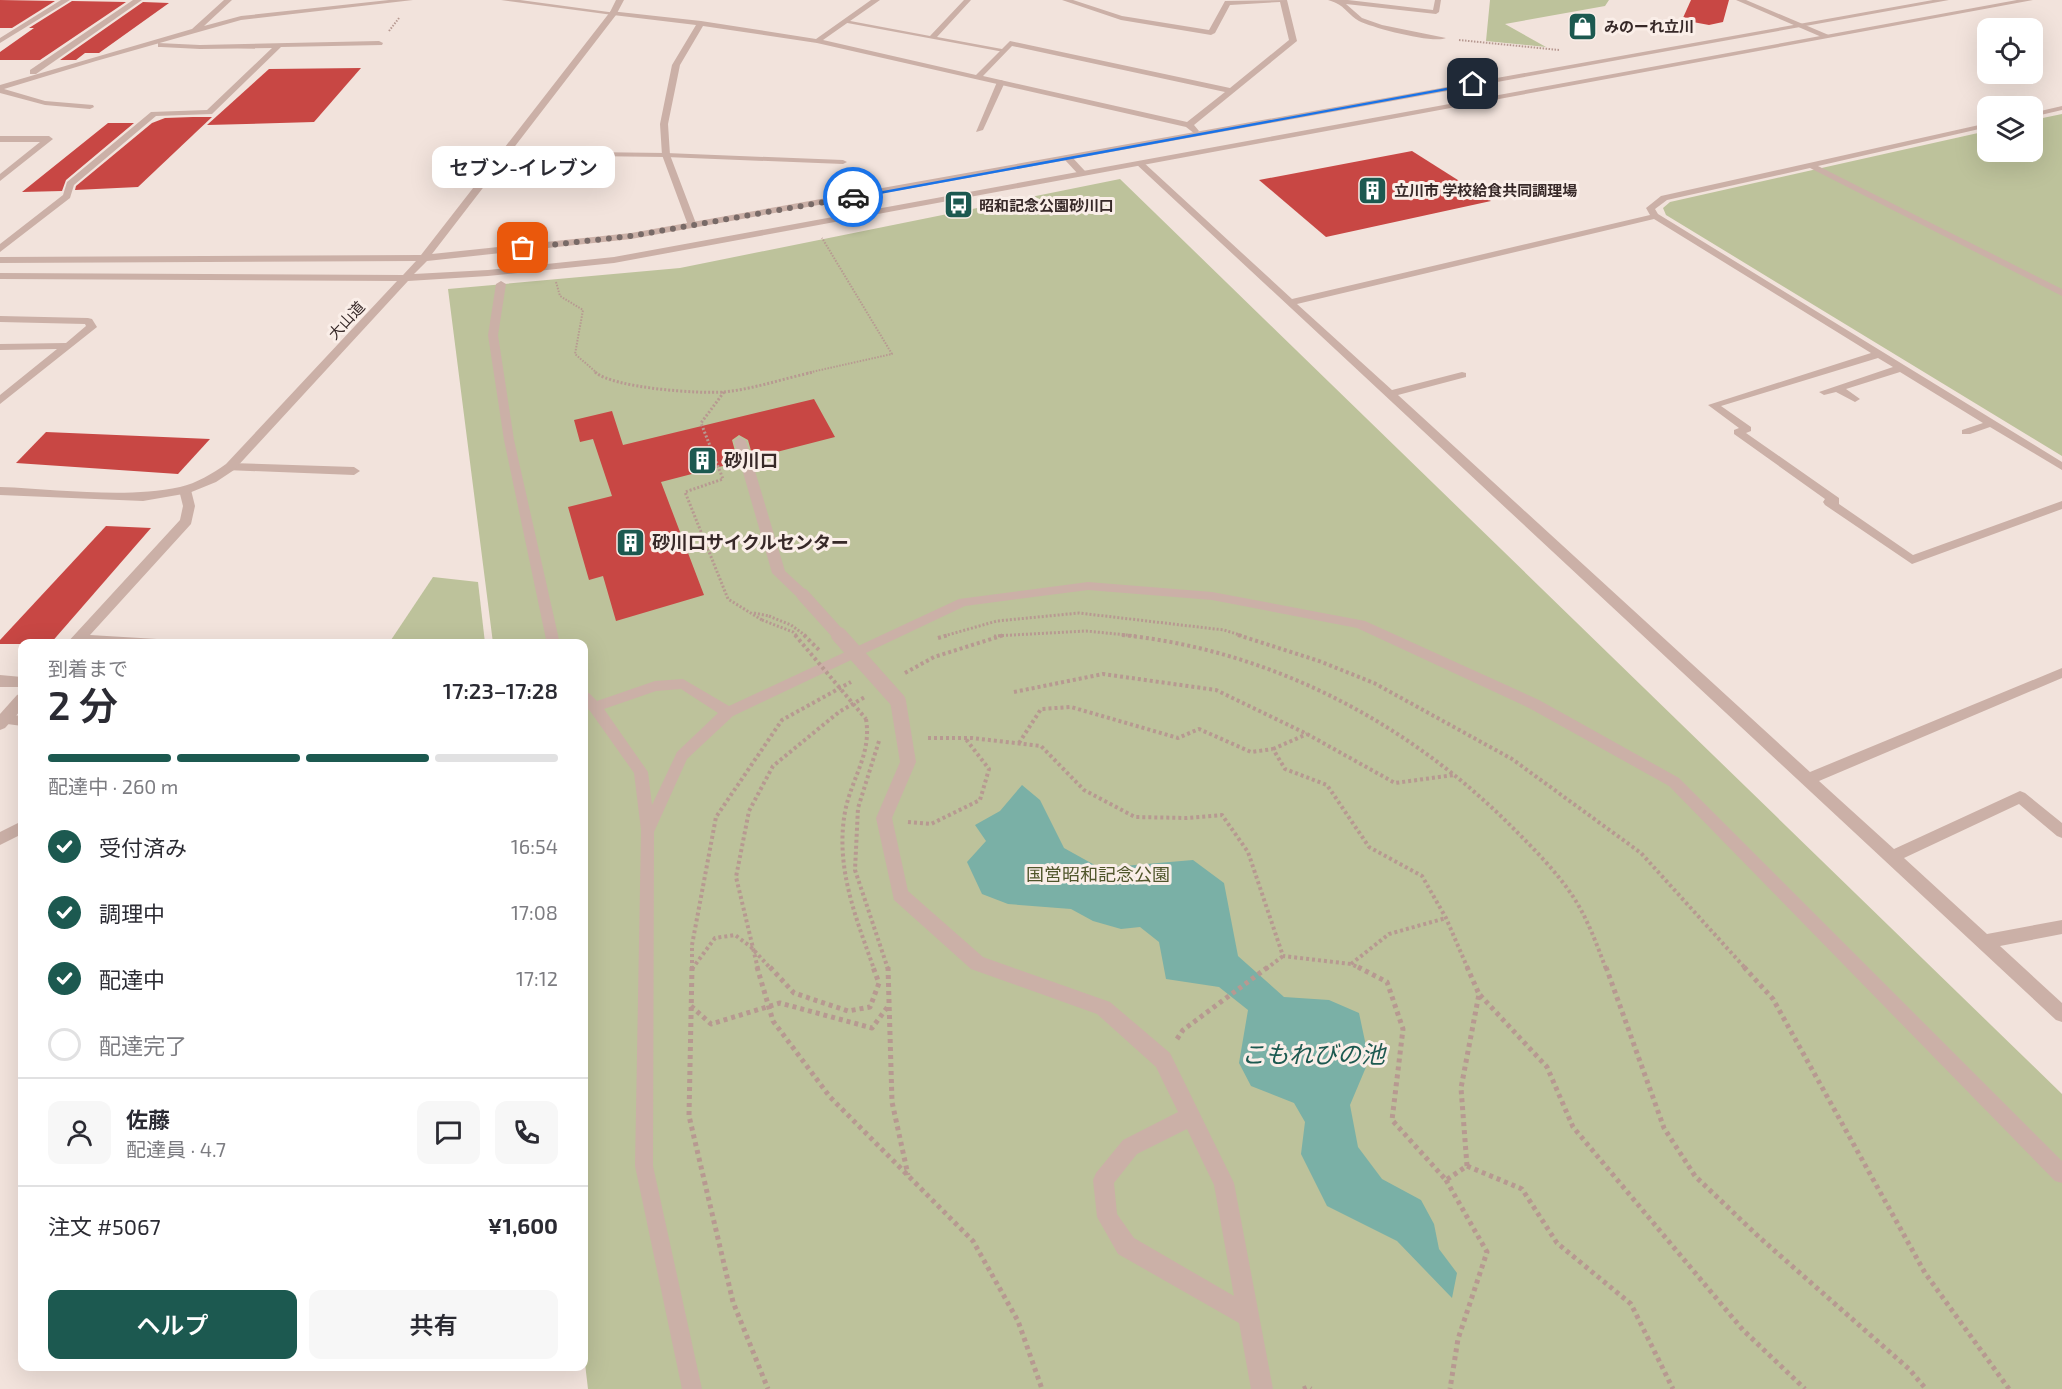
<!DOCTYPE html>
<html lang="ja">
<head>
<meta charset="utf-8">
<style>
  body { margin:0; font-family:"Exo 2","Noto Sans JP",sans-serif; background:#f7f7f7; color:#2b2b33; height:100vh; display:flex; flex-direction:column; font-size:22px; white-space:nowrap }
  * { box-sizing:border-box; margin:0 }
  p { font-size:20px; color:#7c7c81 }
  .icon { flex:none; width:33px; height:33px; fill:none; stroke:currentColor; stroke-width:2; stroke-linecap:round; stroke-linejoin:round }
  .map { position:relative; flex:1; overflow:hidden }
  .details { position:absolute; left:18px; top:639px; width:570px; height:732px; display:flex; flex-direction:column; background:#fff; border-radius:12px; box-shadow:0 6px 24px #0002 }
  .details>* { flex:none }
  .buttons { position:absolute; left:1977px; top:18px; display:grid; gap:12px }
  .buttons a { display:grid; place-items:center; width:66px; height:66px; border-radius:12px; background:#fff; box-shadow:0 6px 24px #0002; font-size:30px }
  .pin { position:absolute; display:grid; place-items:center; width:51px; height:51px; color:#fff; margin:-26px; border-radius:12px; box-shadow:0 3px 9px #0006 }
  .courier { position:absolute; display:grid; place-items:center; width:60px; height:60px; margin:-30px; border:4px solid #1a73e8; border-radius:50%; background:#fff; color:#222; box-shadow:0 2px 8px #0007 }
  .bubble { position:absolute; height:42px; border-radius:12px; background:#fff; box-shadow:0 6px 24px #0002; font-size:20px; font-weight:600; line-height:42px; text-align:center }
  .summary em { font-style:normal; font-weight:600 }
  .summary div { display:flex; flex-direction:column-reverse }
  .summary { display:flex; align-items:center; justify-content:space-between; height:102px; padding:0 30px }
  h1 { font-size:39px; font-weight:600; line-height:45px }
  .bar { display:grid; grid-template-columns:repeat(4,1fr); gap:9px 6px; align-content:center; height:72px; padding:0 30px }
  .bar i { height:8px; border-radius:4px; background:#e1e1e2 }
  .bar .active { background:#1c5950 }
  .bar p { grid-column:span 4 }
  .line { display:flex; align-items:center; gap:15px; padding:0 30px; border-top:2px solid #e1e1e2 }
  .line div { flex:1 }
  .round { display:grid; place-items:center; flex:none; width:63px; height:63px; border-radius:12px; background:#f7f7f7 }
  ol { padding:0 30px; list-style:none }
  li { display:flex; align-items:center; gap:18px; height:66px }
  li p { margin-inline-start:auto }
  li .icon { padding:6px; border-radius:50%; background:#1c5950; color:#fff; stroke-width:4 }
  li:last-child { color:#7c7c81 }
  li i { width:33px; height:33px; border:3px solid #e1e1e2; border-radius:50% }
  .cta { display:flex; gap:12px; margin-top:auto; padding:12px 30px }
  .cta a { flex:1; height:69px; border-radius:12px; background:#1c5950; color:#fff; font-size:24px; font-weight:600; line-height:69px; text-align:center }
  .cta a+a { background:#f7f7f7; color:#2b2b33 }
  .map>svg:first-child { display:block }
  .green { fill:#bdc29b }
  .water { fill:#7ab0a6 }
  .building { fill:#c84744 }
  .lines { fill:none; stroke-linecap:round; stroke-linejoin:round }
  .path-far3 { stroke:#b79991; stroke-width:2; stroke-dasharray:1.5 1.5; stroke-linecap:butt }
  .path-far2 { stroke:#b79991; stroke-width:3; stroke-dasharray:2 2; stroke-linecap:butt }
  .path-far1 { stroke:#b79991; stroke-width:4; stroke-dasharray:3 3; stroke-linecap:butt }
  .path { stroke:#b79991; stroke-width:5; stroke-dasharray:4 4; stroke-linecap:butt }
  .service { fill:#cbb0a7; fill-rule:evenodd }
  .pedestrian { fill:#cbb0a7; fill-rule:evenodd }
  .minor { fill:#cbb0a7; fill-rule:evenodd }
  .tertiary { fill:#cbb0a7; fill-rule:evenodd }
  .path-bridge-far1 { stroke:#b79991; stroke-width:3; stroke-dasharray:2 2; stroke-linecap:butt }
  .path-bridge { stroke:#b79991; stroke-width:4; stroke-dasharray:3 3; stroke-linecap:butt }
  .pedestrian-bridge-far1 { stroke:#cbb0a7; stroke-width:13 }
  .pedestrian-bridge { stroke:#cbb0a7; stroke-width:16 }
  .route { fill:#1a73e8 }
  .done { stroke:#786a67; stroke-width:6; stroke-dasharray:0 10.8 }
  .labels { text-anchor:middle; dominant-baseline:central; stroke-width:6; stroke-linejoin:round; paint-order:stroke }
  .far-poi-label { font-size:15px; font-weight:bold; fill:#372928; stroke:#faeee8; text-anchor:start }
  .far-street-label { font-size:15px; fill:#372928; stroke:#faeee8 }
  .poi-label { font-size:18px; font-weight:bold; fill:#372928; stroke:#faeee8; text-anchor:start }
  .park-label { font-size:18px; fill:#50562b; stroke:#faeee8 }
  .near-water-label { font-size:24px; font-style:italic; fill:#1c5950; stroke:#faeee8 }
</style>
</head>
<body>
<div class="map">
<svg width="2062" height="1389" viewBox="0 0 2062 1389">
  <rect width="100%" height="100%" fill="#f2e3dc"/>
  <g class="green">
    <path d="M1490 0H1609L1605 6 1505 24 1546 47 1486 41Z"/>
    <path d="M2062 114V456L1666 215 1663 208 1670 202 1987 131 1988 152H2032L2033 120Z"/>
    <path d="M1120 179 2062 1094V1389H588L584 1355V644L493 643 448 289 680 268Z"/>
    <path d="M433 577 478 582 485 643H389Z"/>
  </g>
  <path class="water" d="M1022 785 1040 800 1064 848 1100 868 1193 860 1224 883 1238 956 1284 997 1329 1000 1359 1013 1369 1060 1350 1105 1358 1147 1382 1179 1421 1200 1434 1224 1439 1249 1457 1273 1452 1298 1397 1241 1327 1206 1301 1154 1305 1122 1294 1103 1251 1086 1239 1063 1248 1010 1219 987 1166 979 1159 942 1140 927 1121 929 1093 921 1071 909 1008 904 982 894 967 862 986 841 975 825 1000 811Z"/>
  <g class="building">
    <path d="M0 0 55 1 12 28H0Z"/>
    <path d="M1691 0H1729L1723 22 1709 25 1682 20Z"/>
    <path d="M72 1 126 2 40 60H0V52L34 28H29Z"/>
    <path d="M143 2 169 3 99 53H85L76 60H60Z"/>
    <path d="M361 68 314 122 207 125 269 69Z"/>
    <path d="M193 117H212L138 187 75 190 76 186 152 123 165 118Z"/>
    <path d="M108 123H134L66 180 62 191 22 192Z"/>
    <path d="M1412 151 1491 201 1326 237 1259 180Z"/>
    <path d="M814 399 835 437 753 458 748 440 739 435 732 440 738 462 661 482 704 595 616 621 603 576 589 580 568 507 612 496 593 439 580 442 574 420 612 411 623 445Z"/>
    <path d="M46 432 210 439 178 474 16 463Z"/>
    <path d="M106 526 151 528 50 644H0V640Z"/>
  </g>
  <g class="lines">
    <g class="path-far3">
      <path d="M389 31 399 18"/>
      <path d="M1459 40 1559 50"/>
      <path d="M556 282 560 296 583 310 575 354 597 373"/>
      <path d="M807 373 892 354 822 238"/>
    </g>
    <g class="path-far2">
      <path d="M595 372C613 388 699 394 724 392 754 389 785 378 814 372"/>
      <path d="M724 392 701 423 723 479 685 492 728 599 762 620"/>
      <path d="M754 613 769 616"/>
      <path d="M944 636 997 621 1079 613 1224 630 1243 636"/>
      <path d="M994 636 1086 631 1137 636"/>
    </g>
    <g class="path-far1">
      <path d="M1122 635C1270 650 1407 722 1511 826 1533 848 1557 872 1574 898 1588 920 1597 945 1606 969"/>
      <path d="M1238 635 1319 661 1374 683 1512 759 1641 853 1746 969"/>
      <path d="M938 638 949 635"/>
      <path d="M905 673 934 657 1004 635"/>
      <path d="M1014 692 1103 674 1216 690 1307 734 1395 783 1454 775"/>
      <path d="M866 719C872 754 851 779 845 812 835 867 856 918 874 969"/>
      <path d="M928 738H972L1041 746 1084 790 1135 817 1186 818 1222 815 1248 852 1283 956 1351 964 1361 969"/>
      <path d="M879 741 858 808 855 870 888 969"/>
      <path d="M1019 743 1041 709 1071 707 1178 738 1199 729 1251 752 1273 749 1285 769 1327 785 1369 847 1422 876 1446 918 1468 969"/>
      <path d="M1273 749 1307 734"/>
      <path d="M908 822 931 824 980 800 989 769 965 738"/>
      <path d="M1351 964 1389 934 1446 918"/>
      <path d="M692 969 715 938 735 935 751 947 771 969"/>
      <path d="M692 969V945L716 817 782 720 851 682"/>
      <path d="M758 969 736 877 749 811 773 766 839 712 865 697"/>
      <path d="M1266 969 1283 956"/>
    </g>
    <g class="path">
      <path d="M692 967 689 1116 733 1302 768 1389"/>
      <path d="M757 967 773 1021 830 1097 973 1241 1018 1321 1042 1389"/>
      <path d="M770 967 794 993 848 1011 870 1007 879 983 873 967"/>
      <path d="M888 967 892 1102 908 1175"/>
      <path d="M1358 967 1387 982 1403 1029 1392 1120 1446 1180 1467 1166 1522 1189 1557 1243 1631 1304 1673 1389"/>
      <path d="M1606 967 1664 1128 1695 1176 1759 1237 1909 1369 1926 1389"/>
      <path d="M1744 967 1773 999 1925 1273 2009 1389"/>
      <path d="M1480 995 1547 1067 1573 1127 1743 1330 1805 1389"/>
      <path d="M691 1006 711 1024 780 1003 872 1028 889 1005"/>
      <path d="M1177 1039 1183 1030 1268 967"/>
      <path d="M1467 1166 1461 1088 1479 994 1467 967"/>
      <path d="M1446 1180 1487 1252 1458 1339 1450 1389"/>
      <path d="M1303 1389 1308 1387 1311 1389"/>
    </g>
    <g class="service">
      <path d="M501 0H520L616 13 613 15Z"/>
      <path d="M964 0H971L937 37 1002 49 1004 52 842 22 845 20 930 36Z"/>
      <path d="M1328 0H1348L1433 10 1435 0H1441L1439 12 1436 14 1346 4 1362 18 1382 25 1446 38C1434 44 1373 28 1359 21 1350 16 1345 7 1336 3 1334 2 1331 1 1328 0Z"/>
      <path d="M1001 80 1005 82 983 130 976 132 997 82Z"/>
      <path d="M2062 106V110L2032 117V113Z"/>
      <path d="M1988 123V127L1818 166 2062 289V296L1810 168 1667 200 1655 209 1658 214 2062 462V470L1990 427 1970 434H1962V430L1983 423 1900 372 1846 389 1860 399 1855 402 1836 392 1824 395 1819 392 1893 367 1878 358 1721 406 1751 427V431L1746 433 1839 498V504L1913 555 2062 501V509L1912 564 1825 505 1823 502 1825 499 1734 434V430L1739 428 1708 405 1871 353 1654 219 1297 304 1392 390 1462 372 1466 373V377L1398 395 1810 772 2062 668V678L1819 781 1894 849 2020 791 2025 793 2062 823V838L2057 836 2019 804 1904 858 1987 934 2062 920V934L2000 946 2062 1003V1022L2056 1020 1135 163 1142 161 1292 299 1650 215 1646 208 1661 196Z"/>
      <path d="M502 151 666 153 843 160 847 162 843 164 666 157 505 155 501 153Z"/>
      <path d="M501 281 506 284 498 335 514 440 560 644H547L504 440 488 335 496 284Z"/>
      <path d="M1088 582 1212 592 1365 621 1539 700 1679 778 2062 1161V1183L2055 1181 1669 786 1529 708 1357 628 1212 600 1088 590 965 606 733 716 687 759 654 832 653 1166 702 1389H682L635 1166 641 830 634 773 590 711 584 705V692L589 693 597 701 655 681 683 679 729 706 959 599ZM681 689 718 713 677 752 652 805 648 772 604 709 656 691Z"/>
      <path d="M4 714 22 716V726L0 723V715Z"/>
      <path d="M22 821V834L0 845V832Z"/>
    </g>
    <g class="pedestrian">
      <path d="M740 437 746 441 785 571 808 592 810 595 808 598H798L772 573 734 441Z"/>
      <path d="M898 695 903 697 906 701 916 762 892 818 908 891 983 957 1110 1002 1170 1053 1234 1183 1273 1389H1251L1239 1323 1118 1254 1097 1217 1093 1180 1096 1173 1123 1140 1178 1112 1156 1067 1097 1014 971 969 894 900 876 818 900 762 890 701 893 697ZM1187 1129 1214 1185 1234 1296 1134 1238 1117 1214 1114 1183 1137 1154Z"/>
    </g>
    <g class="minor">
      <path d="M61 0H70L0 43V38Z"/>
      <path d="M133 0H142L36 74H30V70Z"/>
      <path d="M224 0H232L204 26 241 16 389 0H413L241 20 96 61 4 89 45 101 93 105 94 107 90 109 45 105 0 93V85L192 29Z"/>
      <path d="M871 0H880L823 40 976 75 1010 41 1230 88 1289 40 1280 2 1230 5 1215 33 1211 35 1121 20 1062 0H1073L1122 16 1209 30 1225 1 1287 0 1297 41 1194 125 1199 131 1195 134 1186 127 817 43 703 26 680 65 668 124 670 155 697 226 689 228 662 155 660 124 672 65 696 25 613 15 610 11 701 21 816 39ZM1012 46 1225 92 1187 122 983 76Z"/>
      <path d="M1736 0H1746L1831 36 1824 38Z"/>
      <path d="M379 41 383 43 382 45 281 47 212 114 156 116 74 185 70 198 0 252V244L63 195 67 182 151 112 207 110 272 48 200 49 161 47H158V43L200 45Z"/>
      <path d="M0 136H49L53 139 0 181V174L40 142H0Z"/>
      <path d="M1065 156H1071L1085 171V175H1079L1065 160Z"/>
      <path d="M0 316 88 318 92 319 97 327 0 404V395L57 349 0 350V344L66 343 86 326 85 324 0 322Z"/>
      <path d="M230 463 354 467 360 471 354 475 226 470 224 467Z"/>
      <path d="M185 486 191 490 195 506 191 524 90 635 157 639 164 644H66L180 520 183 506 179 490Z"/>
      <path d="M0 675 22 677V687H0Z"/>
      <path d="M22 693V709L5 728 0 730V714L17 695Z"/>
    </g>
    <path class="tertiary" d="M616 0H624L616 15 432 254 631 233 1933 0H1949L631 239 427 261 414 274 488 270 614 257 2017 0H2033L614 263 488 276 408 281 234 470 216 482 189 493 143 501 0 495V487C58 489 124 499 180 487 197 483 212 474 226 464L397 281 0 279V273L403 275 416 261 0 263V257L421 255 610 12Z"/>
    <g class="path-bridge-far1">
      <path d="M769 616 791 625 806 636"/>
      <path d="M762 620 793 632 797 636"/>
    </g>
    <g class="path-bridge">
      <path d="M795 635 866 719"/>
      <path d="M804 635 819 650"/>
    </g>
    <path class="pedestrian-bridge-far1" d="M803 595 840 636"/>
    <path class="pedestrian-bridge" d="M839 635 898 701"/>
  </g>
  <path class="route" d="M1473 83 1475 85 853 199 850 197Z"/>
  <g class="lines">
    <path class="done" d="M523 248 631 236 853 197"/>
  </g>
  <defs>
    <symbol id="shop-square" viewBox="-11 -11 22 22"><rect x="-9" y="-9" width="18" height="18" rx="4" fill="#1c5950" stroke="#faeee8"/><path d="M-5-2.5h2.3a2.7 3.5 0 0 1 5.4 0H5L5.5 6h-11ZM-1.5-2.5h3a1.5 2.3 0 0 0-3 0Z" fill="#fff"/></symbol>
    <symbol id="building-square" viewBox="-11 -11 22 22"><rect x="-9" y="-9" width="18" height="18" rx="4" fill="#1c5950" stroke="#faeee8"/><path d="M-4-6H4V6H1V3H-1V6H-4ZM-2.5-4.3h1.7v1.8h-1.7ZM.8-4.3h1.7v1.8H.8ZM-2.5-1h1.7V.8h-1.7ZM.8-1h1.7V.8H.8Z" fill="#fff"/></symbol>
    <symbol id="bus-square" viewBox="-11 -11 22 22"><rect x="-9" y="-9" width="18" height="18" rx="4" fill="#1c5950" stroke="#faeee8"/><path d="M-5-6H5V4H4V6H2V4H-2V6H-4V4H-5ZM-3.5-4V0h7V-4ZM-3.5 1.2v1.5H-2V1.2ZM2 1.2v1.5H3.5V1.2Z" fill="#fff"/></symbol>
  </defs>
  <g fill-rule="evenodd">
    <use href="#shop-square" x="1566" y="10" width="33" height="33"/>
    <use href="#building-square" x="1356" y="174" width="33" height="33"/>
    <use href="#bus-square" x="942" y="188" width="33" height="33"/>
    <use href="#building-square" x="686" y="444" width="33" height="33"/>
    <use href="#building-square" x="614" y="526" width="33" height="33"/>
  </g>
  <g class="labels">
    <g class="far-poi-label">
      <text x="1604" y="26">みのーれ立川</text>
      <text x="1394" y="190">立川市 学校給食共同調理場</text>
      <text x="979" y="205">昭和記念公園砂川口</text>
    </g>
    <g class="far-street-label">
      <text transform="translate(346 320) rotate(-47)">大山道</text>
    </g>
    <g class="poi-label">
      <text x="724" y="460">砂川口</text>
      <text x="652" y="542">砂川口サイクルセンター</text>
    </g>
    <g class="park-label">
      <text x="1098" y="874">国営昭和記念公園</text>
    </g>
    <g class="near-water-label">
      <text x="1313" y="1053">こもれびの池</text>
    </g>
  </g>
</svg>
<div class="buttons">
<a><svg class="icon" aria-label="locate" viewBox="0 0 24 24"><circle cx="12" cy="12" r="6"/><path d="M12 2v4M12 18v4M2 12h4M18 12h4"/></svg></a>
<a><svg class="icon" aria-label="layers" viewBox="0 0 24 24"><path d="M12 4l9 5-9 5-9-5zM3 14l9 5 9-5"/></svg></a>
</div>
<div class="pin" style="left:523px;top:248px;background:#ea580c"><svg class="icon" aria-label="bag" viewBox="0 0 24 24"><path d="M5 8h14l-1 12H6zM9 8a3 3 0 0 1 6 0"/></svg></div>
<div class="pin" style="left:1473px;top:84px;background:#1f2937"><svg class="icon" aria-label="home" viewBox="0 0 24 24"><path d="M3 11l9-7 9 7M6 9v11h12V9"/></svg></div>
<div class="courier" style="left:853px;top:197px"><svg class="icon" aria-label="car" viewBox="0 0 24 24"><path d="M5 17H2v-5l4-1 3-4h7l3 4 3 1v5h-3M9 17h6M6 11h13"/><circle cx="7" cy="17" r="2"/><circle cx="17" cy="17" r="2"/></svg></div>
<div class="bubble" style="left:432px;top:146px;width:183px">セブン-イレブン</div>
<section class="details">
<div class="summary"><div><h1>2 分</h1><p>到着まで</p></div><em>17:23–17:28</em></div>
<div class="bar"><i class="active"></i><i class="active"></i><i class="active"></i><i></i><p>配達中 · 260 m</p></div>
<ol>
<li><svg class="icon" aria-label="check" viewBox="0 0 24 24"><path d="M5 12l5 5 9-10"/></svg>受付済み<p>16:54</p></li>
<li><svg class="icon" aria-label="check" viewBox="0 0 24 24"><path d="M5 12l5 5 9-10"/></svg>調理中<p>17:08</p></li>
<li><svg class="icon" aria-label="check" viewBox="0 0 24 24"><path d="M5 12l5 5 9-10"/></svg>配達中<p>17:12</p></li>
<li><i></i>配達完了</li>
</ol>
<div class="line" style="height:108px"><a class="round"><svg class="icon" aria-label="person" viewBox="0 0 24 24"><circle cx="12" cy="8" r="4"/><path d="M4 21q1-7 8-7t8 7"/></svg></a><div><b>佐藤</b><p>配達員 · 4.7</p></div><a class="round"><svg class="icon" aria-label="chat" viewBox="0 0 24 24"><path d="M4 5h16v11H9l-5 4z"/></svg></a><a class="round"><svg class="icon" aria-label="phone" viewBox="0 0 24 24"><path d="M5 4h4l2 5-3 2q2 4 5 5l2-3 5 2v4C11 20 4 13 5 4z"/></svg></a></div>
<div class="line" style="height:78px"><div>注文 #5067</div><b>¥1,600</b></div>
<div class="cta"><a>ヘルプ</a><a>共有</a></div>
</section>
</div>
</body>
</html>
